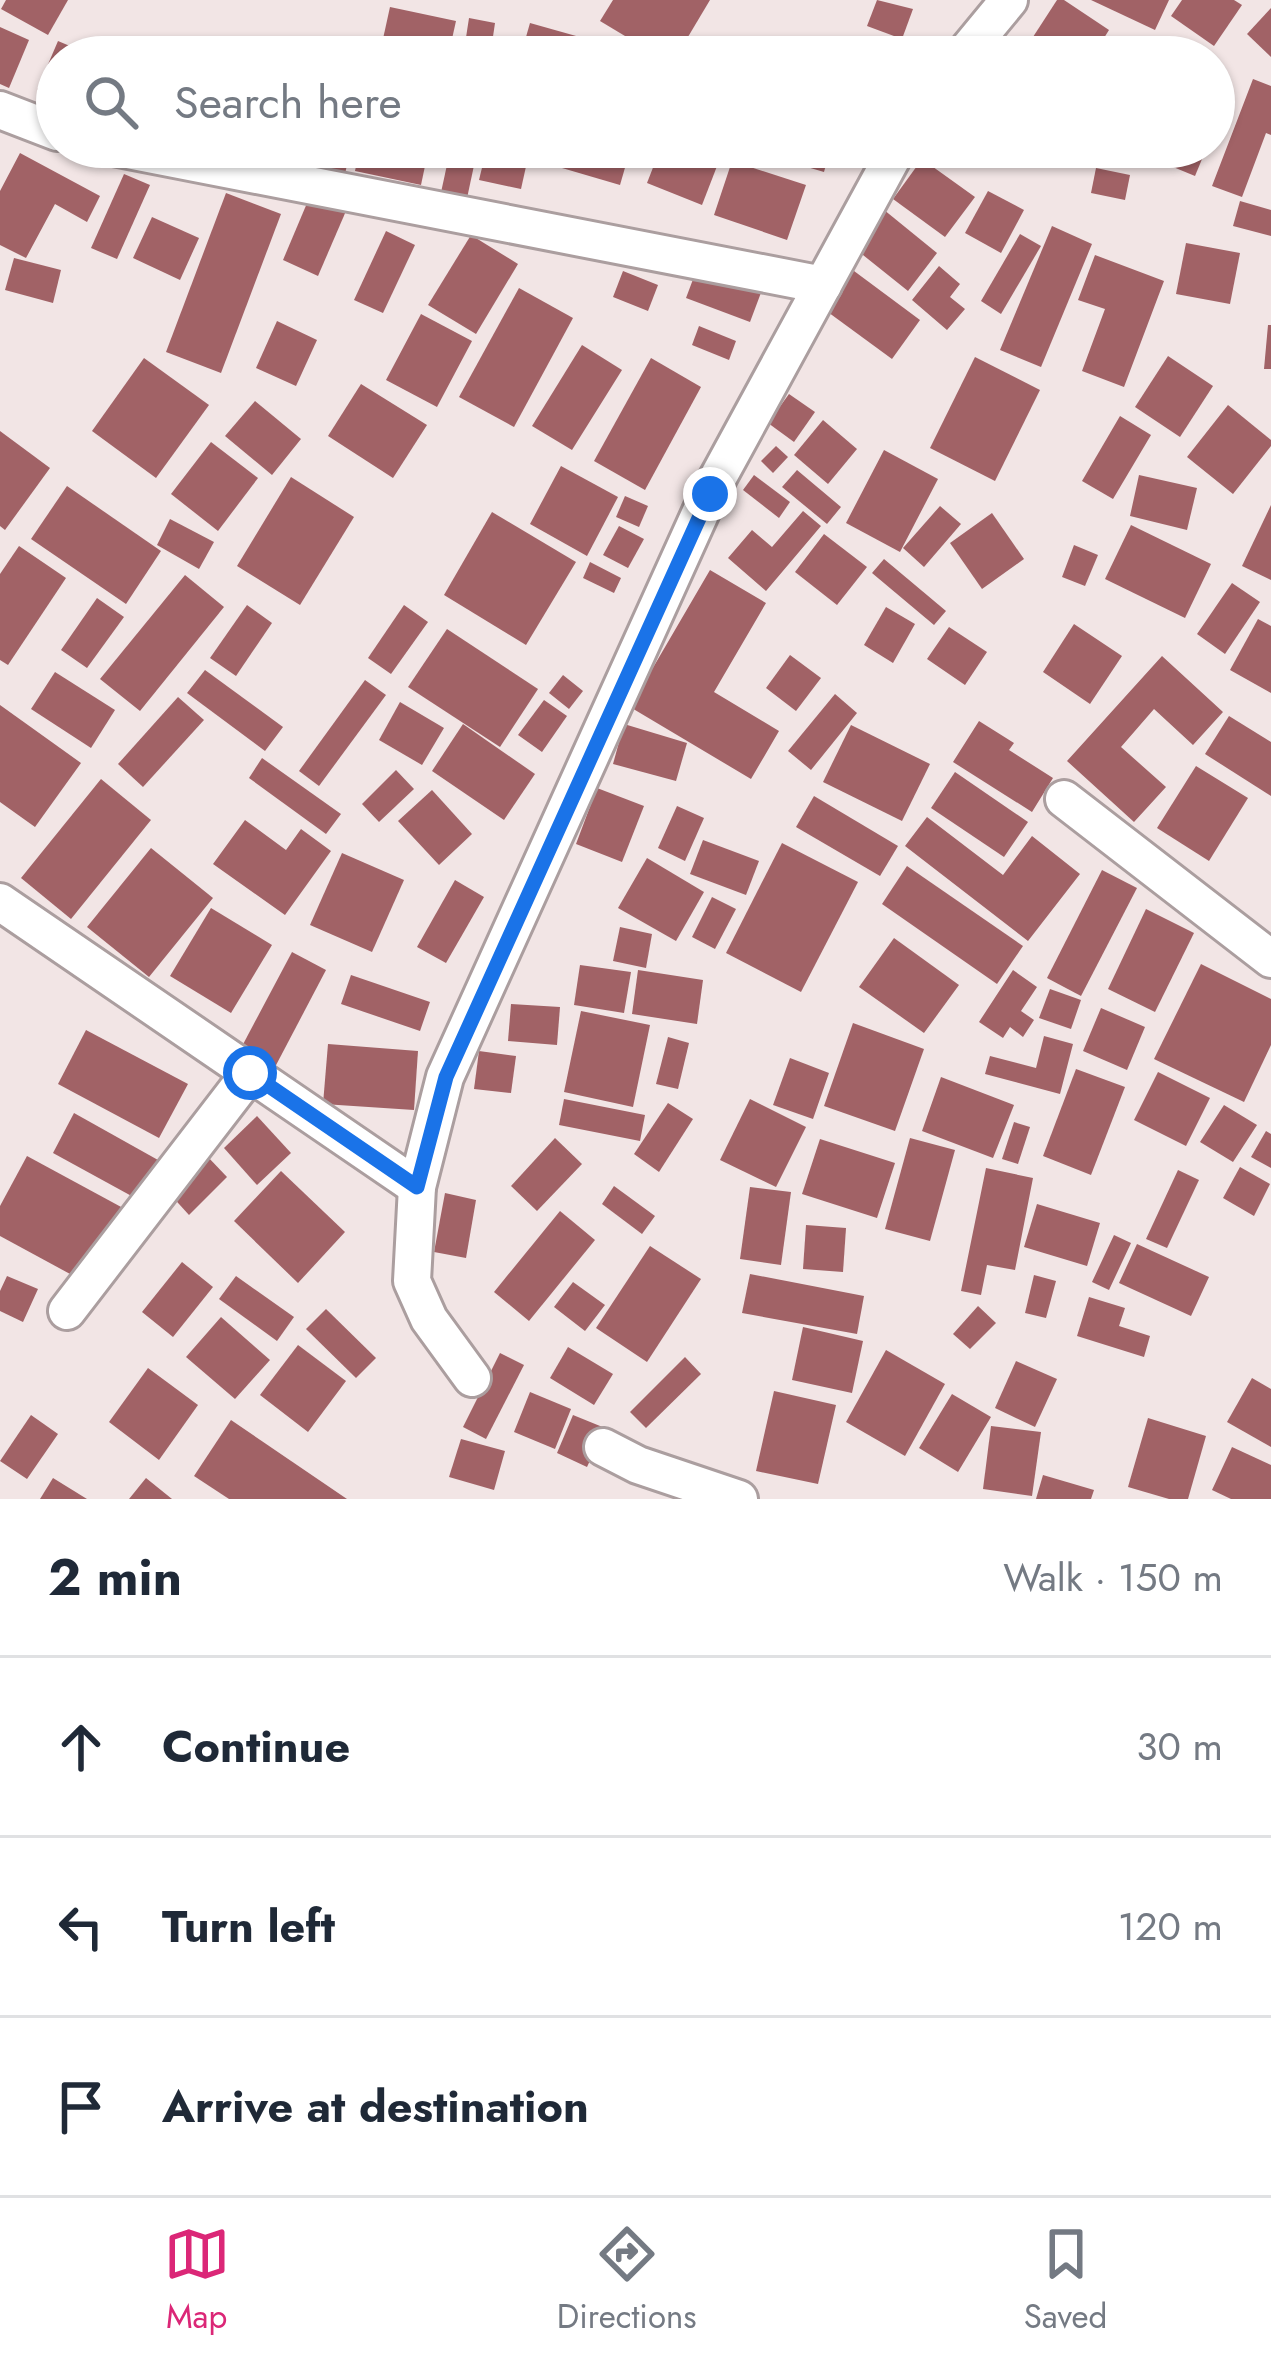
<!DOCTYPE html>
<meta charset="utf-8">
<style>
body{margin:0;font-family:Jost,sans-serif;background:#f2f2f3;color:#1f2937}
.stop{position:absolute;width:36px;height:36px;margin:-27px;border:9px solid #1a73e8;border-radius:50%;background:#fff}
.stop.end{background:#1a73e8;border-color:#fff;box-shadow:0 3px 12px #0008}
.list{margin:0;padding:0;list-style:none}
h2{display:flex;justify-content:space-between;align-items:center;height:156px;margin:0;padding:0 48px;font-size:51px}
h2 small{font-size:39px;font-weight:400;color:#747a83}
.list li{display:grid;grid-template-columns:78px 1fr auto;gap:36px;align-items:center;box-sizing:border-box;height:180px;padding:0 48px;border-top:3px solid #e0e1e3}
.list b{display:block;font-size:45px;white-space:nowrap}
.list em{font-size:39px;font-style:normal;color:#747a83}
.icon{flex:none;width:66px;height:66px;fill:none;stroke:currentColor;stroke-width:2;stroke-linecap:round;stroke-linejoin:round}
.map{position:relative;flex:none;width:1271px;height:1499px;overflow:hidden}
.search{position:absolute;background:#fff;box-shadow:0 3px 9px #0004;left:36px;right:36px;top:36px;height:132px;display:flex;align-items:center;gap:30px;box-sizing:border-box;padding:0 42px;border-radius:66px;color:#747a83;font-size:45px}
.sheet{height:696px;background:#fff}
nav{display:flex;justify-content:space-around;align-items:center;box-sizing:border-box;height:168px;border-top:3px solid #e0e1e3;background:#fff;font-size:33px;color:#747a83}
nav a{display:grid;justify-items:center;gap:6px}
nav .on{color:#db2777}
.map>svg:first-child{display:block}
</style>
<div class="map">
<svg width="1271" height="1499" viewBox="0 0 1271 1499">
<rect width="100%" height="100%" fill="#f2e5e5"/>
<g fill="#a16266">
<polygon points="6,0 68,0 48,35 1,9"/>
<polygon points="613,0 710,0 676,57 660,57 600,21"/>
<polygon points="877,0 913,9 902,39 867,26"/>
<polygon points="1057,0 1064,0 1109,30 1092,57 1020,57"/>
<polygon points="1091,0 1169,0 1155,30"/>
<polygon points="1182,0 1234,0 1242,5 1214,46 1171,16"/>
<polygon points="390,7 456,21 448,57 379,57"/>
<polygon points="1271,8 1271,57 1247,34"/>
<polygon points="469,18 495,23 490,57 463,57"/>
<polygon points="530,23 647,56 647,57 544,57 522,51"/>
<polygon points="0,27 29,40 9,88 0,84"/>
<polygon points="58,41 96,57 57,57 57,99 37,90"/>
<polygon points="1158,42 1196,57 1152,57"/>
<polygon points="886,45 916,51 914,57 884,57"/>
<polygon points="1253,79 1271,86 1271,135 1266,133 1242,197 1212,186"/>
<polygon points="299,147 351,147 345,174 295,164"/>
<polygon points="360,147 429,147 421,185 355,171"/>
<polygon points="487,147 529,153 521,189 479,180"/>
<polygon points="569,147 631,147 620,185 562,168"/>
<polygon points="661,147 684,147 719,161 702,205 647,183"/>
<polygon points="739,147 831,147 824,172"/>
<polygon points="1167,147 1207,147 1195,176 1161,162"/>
<polygon points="450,151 476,156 466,203 440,197"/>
<polygon points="20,153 100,196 87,222 55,204 26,258 0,245 0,191"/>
<polygon points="922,159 975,197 945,237 893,199"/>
<polygon points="732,161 806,185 787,240 714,215"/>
<polygon points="1096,168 1130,175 1125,200 1091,193"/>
<polygon points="124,174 150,185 117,259 91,248"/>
<polygon points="988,191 1024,210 1001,253 965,233"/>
<polygon points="226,193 281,214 221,373 166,352"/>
<polygon points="310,196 346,211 318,276 283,260"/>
<polygon points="1240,201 1271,210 1271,236 1233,226"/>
<polygon points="878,205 937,253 908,291 848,243"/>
<polygon points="152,217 199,238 180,280 133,258"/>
<polygon points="1052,226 1092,244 1041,367 1000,350"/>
<polygon points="386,231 415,245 383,313 354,300"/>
<polygon points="1020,234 1041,246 1001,314 981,301"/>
<polygon points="471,235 518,264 476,334 428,305"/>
<polygon points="1186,243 1240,253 1230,304 1176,294"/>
<polygon points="1095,255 1164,281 1124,387 1082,371 1105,309 1078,300"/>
<polygon points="14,258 61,270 53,303 5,290"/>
<polygon points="698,266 762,290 750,322 686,298"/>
<polygon points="939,266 960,284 950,297 965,309 947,330 912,300"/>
<polygon points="850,268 920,320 892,359 821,307"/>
<polygon points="623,271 658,285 648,311 613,297"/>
<polygon points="519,288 573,318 514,427 459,397"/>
<polygon points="421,314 472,341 437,407 386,380"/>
<polygon points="277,321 317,340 296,386 256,368"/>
<polygon points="1268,325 1271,325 1271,369 1264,369"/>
<polygon points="699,326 736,341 729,360 692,345"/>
<polygon points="582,345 622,370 572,450 532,426"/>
<polygon points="1168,356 1213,386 1180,437 1135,407"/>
<polygon points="975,357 1040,390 995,481 930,448"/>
<polygon points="144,358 209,405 156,478 92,431"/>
<polygon points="651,358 701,387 645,490 594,461"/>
<polygon points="361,384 427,425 393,478 328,436"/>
<polygon points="789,394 815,412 794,442 768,423"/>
<polygon points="255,401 301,439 272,475 225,436"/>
<polygon points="1228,405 1271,440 1271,446 1233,494 1187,457"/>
<polygon points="1120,416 1151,435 1113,499 1082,481"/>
<polygon points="823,420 857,449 828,484 794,455"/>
<polygon points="0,431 50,468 5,530 0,526"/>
<polygon points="211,442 258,478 218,531 171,494"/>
<polygon points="776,446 788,457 773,473 761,461"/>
<polygon points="884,450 938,479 900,552 846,523"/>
<polygon points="561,466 618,497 587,556 530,524"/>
<polygon points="797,470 841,507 827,524 782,487"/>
<polygon points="754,475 790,502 779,518 743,490"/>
<polygon points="1139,475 1197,488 1187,530 1130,516"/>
<polygon points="291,477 354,517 300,605 237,566"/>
<polygon points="67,486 161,551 126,604 31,539"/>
<polygon points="625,496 648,506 639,527 616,517"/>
<polygon points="1271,505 1271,580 1242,566"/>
<polygon points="940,506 961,524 924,567 903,548"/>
<polygon points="803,511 821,526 766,591 728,558 752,530 772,547"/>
<polygon points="492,512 576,562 526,645 444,595"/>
<polygon points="992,513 1024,559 982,589 950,543"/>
<polygon points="170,519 214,542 199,569 157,545"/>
<polygon points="1131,525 1211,564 1185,618 1105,579"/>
<polygon points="619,526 644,539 628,568 603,555"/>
<polygon points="824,534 867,567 837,605 795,572"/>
<polygon points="1074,545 1098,555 1085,586 1062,577"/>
<polygon points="19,546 66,578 8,665 0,660 0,574"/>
<polygon points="884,559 946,611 934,625 872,573"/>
<polygon points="590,562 621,578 614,593 583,578"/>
<polygon points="710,570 766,603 714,692 779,731 751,779 630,707"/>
<polygon points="185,575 224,607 140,711 100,679"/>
<polygon points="1232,583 1260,602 1225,654 1197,634"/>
<polygon points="97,598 124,617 87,668 61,650"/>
<polygon points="247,605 272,623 236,676 210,658"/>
<polygon points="404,605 428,622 391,674 368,658"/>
<polygon points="886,607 915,624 893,663 864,645"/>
<polygon points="1258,619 1271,626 1271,693 1230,670"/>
<polygon points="1074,624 1122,656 1090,704 1043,672"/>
<polygon points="949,627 987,652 965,685 927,659"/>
<polygon points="447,629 538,689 500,747 408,687"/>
<polygon points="790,655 821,678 796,711 766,688"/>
<polygon points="1162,656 1223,712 1193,745 1154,709 1121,747 1166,787 1134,822 1067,761"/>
<polygon points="205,670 283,727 265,751 187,693"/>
<polygon points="55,672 115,710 91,748 31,709"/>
<polygon points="563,675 583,691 569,709 549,693"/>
<polygon points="365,680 386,695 319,786 299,771"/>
<polygon points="835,694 857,713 811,770 788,751"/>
<polygon points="178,697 204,720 143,787 118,764"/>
<polygon points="544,700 567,716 542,752 518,735"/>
<polygon points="400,702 444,728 422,765 379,740"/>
<polygon points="0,705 81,763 35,827 0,802"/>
<polygon points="1229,716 1271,742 1271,796 1205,754"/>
<polygon points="979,721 1014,743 1009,750 1053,778 1032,812 953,762"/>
<polygon points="463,724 535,774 504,820 432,771"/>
<polygon points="624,724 687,743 676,781 613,764"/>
<polygon points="851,725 930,764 902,821 823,782"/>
<polygon points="262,758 341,814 326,834 249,778"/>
<polygon points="1196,766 1248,798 1209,861 1157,828"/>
<polygon points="396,770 414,789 379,822 362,804"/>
<polygon points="955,772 1028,822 1004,857 931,808"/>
<polygon points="101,779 151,820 71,919 21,878"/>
<polygon points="597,788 644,806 622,862 576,844"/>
<polygon points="432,790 472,834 439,865 398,821"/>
<polygon points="814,796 898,846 880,876 796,827"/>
<polygon points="677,806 704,818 685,861 658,848"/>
<polygon points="927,817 1003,875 1032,836 1080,874 1028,941 905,846"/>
<polygon points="245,820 286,850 301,829 331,851 285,915 213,864"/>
<polygon points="703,840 759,861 746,895 690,874"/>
<polygon points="782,843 858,882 801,992 726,953"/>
<polygon points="151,848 213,898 149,977 87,927"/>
<polygon points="342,853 404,880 372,952 310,925"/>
<polygon points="647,858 704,892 676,941 618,908"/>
<polygon points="907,866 1023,946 997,984 882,904"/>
<polygon points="1102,870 1137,888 1081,996 1047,978"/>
<polygon points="455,880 484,897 446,963 417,947"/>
<polygon points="712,897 736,909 715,949 692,937"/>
<polygon points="211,908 272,945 231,1013 170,976"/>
<polygon points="1146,909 1194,933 1155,1012 1108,989"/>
<polygon points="620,927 652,934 646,968 613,961"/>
<polygon points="894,938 959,985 924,1033 859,987"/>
<polygon points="292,952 326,970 274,1069 240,1050"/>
<polygon points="1201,964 1271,999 1271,1045 1244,1102 1154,1059"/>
<polygon points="580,965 631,972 624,1013 574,1005"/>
<polygon points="638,970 703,980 697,1024 632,1014"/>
<polygon points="1013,970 1037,987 1021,1011 1034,1020 1023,1037 1010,1027 1003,1038 979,1022"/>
<polygon points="351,975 430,1002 420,1031 341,1004"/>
<polygon points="1050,989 1081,1000 1071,1029 1039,1018"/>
<polygon points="511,1004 560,1007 557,1045 508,1041"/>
<polygon points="1101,1008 1145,1027 1127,1070 1083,1051"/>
<polygon points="581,1011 650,1025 633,1107 564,1092"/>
<polygon points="853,1023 924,1049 895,1131 824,1106"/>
<polygon points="86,1030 188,1084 159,1138 58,1084"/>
<polygon points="1044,1036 1073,1044 1060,1094 985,1074 990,1056 1036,1068"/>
<polygon points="668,1037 689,1043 678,1089 656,1084"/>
<polygon points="328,1044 418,1051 414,1110 323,1104"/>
<polygon points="479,1051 516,1056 511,1093 474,1089"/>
<polygon points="790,1058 829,1073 813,1119 773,1105"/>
<polygon points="1076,1069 1125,1087 1091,1175 1043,1156"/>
<polygon points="1158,1072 1210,1098 1186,1146 1134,1120"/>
<polygon points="941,1077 1014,1105 993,1158 922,1131"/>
<polygon points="564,1099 645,1115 640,1141 559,1125"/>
<polygon points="750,1099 806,1127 776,1187 720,1160"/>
<polygon points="668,1103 693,1119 659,1172 634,1154"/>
<polygon points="1224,1105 1257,1125 1233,1162 1200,1142"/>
<polygon points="74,1113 158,1160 137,1199 53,1153"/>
<polygon points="257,1116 291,1153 257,1185 224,1148"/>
<polygon points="1014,1122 1030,1127 1018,1164 1002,1159"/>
<polygon points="1266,1131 1271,1134 1271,1168 1251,1157"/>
<polygon points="555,1138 582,1164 537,1211 511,1186"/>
<polygon points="910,1138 955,1150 930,1241 885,1229"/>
<polygon points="820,1139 895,1163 877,1218 802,1194"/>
<polygon points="27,1156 123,1208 83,1281 0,1236 0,1206"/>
<polygon points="207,1156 227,1177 189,1215 169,1193"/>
<polygon points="1240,1167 1270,1184 1254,1216 1223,1198"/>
<polygon points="986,1168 1033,1178 1015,1270 987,1265 981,1295 961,1291"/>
<polygon points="1178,1170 1199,1180 1167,1248 1146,1239"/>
<polygon points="281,1171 345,1232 298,1283 234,1221"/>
<polygon points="614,1186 655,1216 642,1234 602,1204"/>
<polygon points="750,1187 791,1192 781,1265 740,1259"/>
<polygon points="445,1193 476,1200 466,1258 434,1252"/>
<polygon points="1037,1204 1100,1223 1087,1266 1024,1247"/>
<polygon points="560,1211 595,1240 529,1321 494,1292"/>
<polygon points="806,1225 846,1228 843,1272 803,1269"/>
<polygon points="1114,1235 1131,1243 1109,1290 1092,1282"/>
<polygon points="1137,1244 1209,1277 1191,1316 1119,1283"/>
<polygon points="650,1246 701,1279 647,1362 596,1328"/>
<polygon points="182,1262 213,1287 173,1337 142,1312"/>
<polygon points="750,1274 864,1296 857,1334 742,1313"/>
<polygon points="1034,1275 1056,1281 1046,1318 1025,1313"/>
<polygon points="7,1276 38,1289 23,1322 0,1311 0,1291"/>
<polygon points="236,1276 294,1317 277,1341 219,1299"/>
<polygon points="573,1282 605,1305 585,1331 554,1307"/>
<polygon points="1089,1297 1125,1308 1119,1326 1150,1336 1144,1357 1077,1336"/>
<polygon points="978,1306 996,1323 970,1349 953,1334"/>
<polygon points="326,1309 376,1358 356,1378 306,1329"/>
<polygon points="221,1317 270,1360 235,1399 186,1357"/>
<polygon points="803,1327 863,1341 852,1393 792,1380"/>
<polygon points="298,1345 346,1381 308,1432 260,1395"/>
<polygon points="568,1347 613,1374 594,1405 550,1378"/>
<polygon points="886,1350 945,1384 905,1456 846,1422"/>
<polygon points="500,1353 524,1365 486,1439 463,1427"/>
<polygon points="685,1357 701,1374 646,1428 630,1412"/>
<polygon points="1016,1361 1057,1379 1035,1427 995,1408"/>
<polygon points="148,1368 198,1405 159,1460 109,1422"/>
<polygon points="1252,1378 1271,1389 1271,1447 1227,1422"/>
<polygon points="774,1391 836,1405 818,1484 756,1471"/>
<polygon points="530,1392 571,1409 555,1449 514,1432"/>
<polygon points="952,1394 991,1417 958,1472 919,1448"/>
<polygon points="31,1415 58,1434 27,1479 0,1461"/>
<polygon points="573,1415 605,1428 587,1467 557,1453"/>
<polygon points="1148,1418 1206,1436 1188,1499 1169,1499 1128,1487"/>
<polygon points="231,1420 347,1499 229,1499 194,1476"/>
<polygon points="991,1426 1041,1432 1032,1496 983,1489"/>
<polygon points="461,1439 505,1451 494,1490 449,1477"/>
<polygon points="1232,1447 1271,1465 1271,1499 1231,1499 1212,1490"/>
<polygon points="1043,1475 1094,1490 1091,1499 1036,1499"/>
<polygon points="53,1478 87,1499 40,1499"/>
<polygon points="146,1478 172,1499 129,1499"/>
</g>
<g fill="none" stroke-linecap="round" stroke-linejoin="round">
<g stroke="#ab9e9f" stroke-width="42">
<g id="minor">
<polyline points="962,57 1009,0"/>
<polyline points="0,110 57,132"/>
<polyline points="113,147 823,285"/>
<polyline points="1064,799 1271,959"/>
<polyline points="0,902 417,1187"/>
<polyline points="67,1311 250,1073"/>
<polyline points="472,1378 429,1319 412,1281 417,1187 445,1077 709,494 898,147"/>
<polyline points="603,1447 638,1465 739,1499"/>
</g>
</g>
<use href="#minor" stroke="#fff" stroke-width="36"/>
</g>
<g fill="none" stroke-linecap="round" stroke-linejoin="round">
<polyline stroke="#1a73e8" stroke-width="15" points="250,1073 417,1187 446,1077 710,494"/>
</g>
</svg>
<div class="stop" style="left:250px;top:1073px"></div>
<div class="stop end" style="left:710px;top:494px"></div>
<div class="search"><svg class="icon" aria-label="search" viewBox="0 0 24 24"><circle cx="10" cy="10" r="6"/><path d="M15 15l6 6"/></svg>Search here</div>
</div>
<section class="sheet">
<h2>2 min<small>Walk · 150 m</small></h2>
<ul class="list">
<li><svg class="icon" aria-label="ahead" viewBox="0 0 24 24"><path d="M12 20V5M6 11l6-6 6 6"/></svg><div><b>Continue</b></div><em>30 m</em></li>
<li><svg class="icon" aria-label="left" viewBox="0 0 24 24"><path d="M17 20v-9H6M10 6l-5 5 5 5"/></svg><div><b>Turn left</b></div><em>120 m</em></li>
<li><svg class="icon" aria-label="arrive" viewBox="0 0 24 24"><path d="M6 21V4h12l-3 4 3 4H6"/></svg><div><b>Arrive at destination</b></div></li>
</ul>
</section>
<nav>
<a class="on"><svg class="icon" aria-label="map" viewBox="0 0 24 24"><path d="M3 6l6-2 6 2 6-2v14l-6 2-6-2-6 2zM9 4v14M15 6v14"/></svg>Map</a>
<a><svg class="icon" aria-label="directions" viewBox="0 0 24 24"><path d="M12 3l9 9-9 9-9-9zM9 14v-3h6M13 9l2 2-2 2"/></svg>Directions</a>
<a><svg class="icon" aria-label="saved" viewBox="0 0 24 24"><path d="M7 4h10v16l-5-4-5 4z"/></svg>Saved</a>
</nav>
